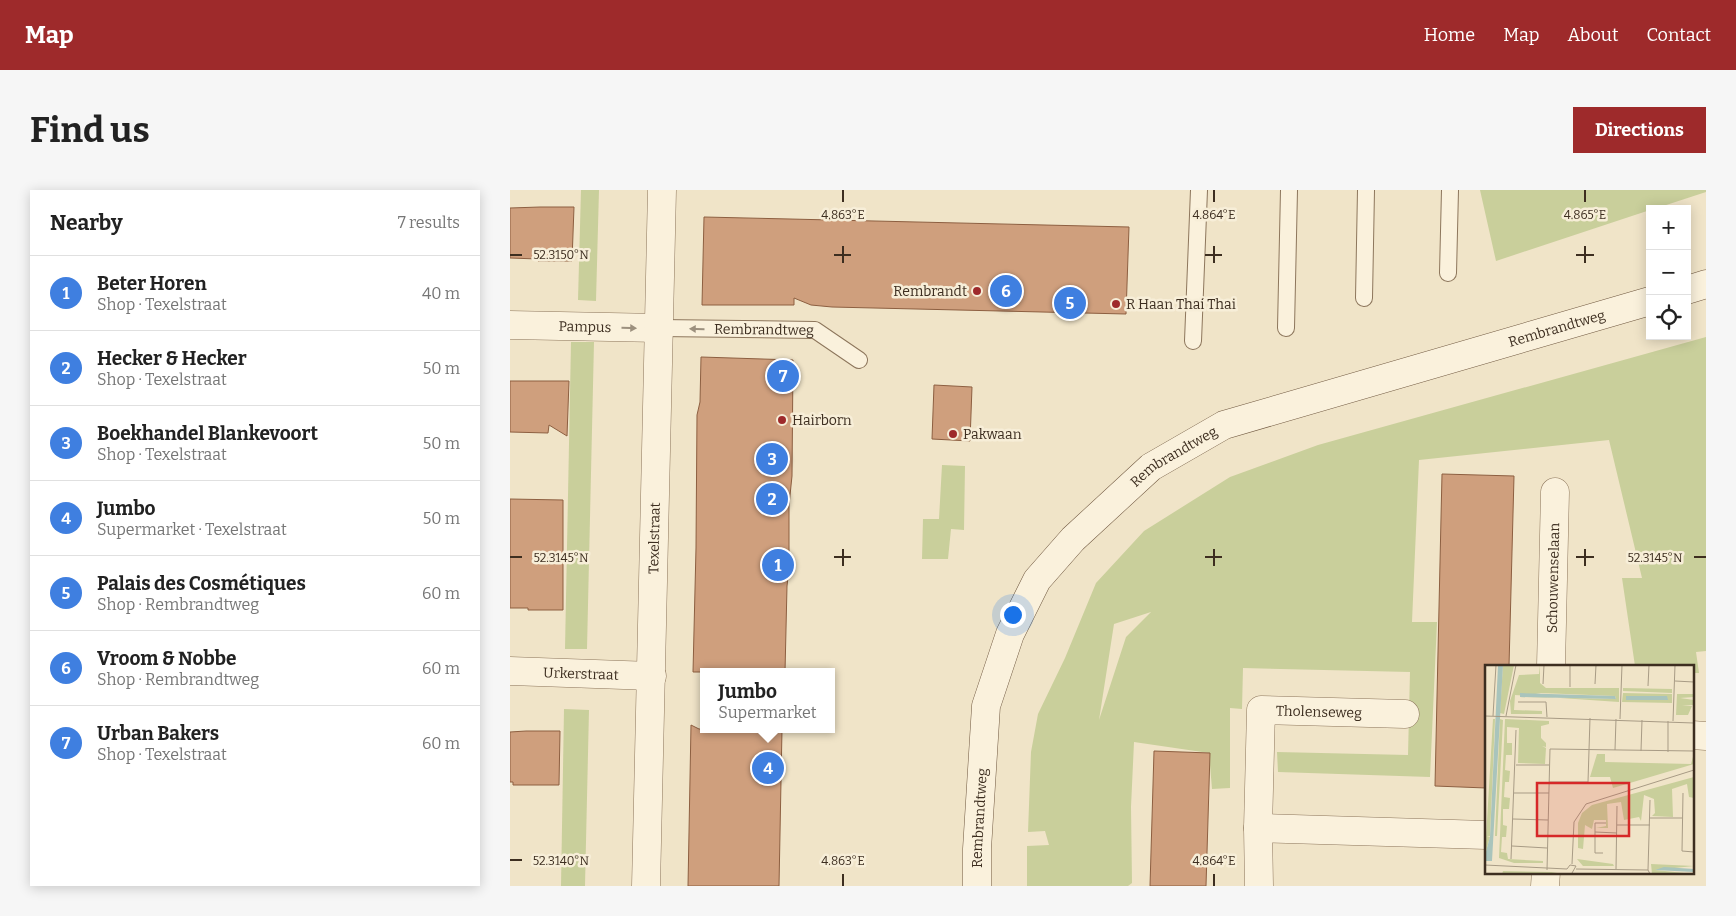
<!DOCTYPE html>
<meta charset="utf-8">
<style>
body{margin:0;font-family:Bitter,serif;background:#f6f6f6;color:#222}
.controls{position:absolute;right:15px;top:15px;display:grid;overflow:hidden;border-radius:0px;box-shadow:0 2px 12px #0003}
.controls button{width:45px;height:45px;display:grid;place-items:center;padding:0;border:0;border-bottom:1px solid #e0e0e0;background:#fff;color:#222;font:25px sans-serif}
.you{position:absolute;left:502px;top:424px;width:18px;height:18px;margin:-12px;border:4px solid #fff;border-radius:50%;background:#1a73e8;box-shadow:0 0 0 8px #1a73e833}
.badge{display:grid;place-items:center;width:32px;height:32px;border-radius:50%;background:#9e2a2b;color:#fff;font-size:16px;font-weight:700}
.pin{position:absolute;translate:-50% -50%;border:2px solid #fff;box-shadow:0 1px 5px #0006}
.popup{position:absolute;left:190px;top:478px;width:135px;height:65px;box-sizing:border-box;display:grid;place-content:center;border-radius:0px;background:#fff;filter:drop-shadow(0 1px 4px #0005);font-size:16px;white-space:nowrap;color:#767676}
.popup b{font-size:19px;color:#222}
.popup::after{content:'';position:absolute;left:50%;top:100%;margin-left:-10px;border:10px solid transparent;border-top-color:#fff}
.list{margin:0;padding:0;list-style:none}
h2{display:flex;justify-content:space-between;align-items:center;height:65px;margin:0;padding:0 20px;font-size:21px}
h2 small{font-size:16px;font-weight:400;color:#767676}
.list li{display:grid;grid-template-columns:32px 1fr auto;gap:15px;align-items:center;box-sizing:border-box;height:75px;padding:0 20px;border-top:1px solid #e0e0e0}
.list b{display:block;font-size:19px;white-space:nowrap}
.list p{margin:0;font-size:16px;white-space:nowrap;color:#767676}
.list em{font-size:16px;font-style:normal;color:#767676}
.icon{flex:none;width:28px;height:28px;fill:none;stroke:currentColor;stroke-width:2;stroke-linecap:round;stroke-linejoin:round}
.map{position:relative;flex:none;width:1196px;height:696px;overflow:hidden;border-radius:0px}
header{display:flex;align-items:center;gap:30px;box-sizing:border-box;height:70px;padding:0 25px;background:#9e2a2b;color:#fff}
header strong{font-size:24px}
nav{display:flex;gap:28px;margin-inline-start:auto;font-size:18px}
.intro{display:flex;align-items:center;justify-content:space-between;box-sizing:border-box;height:120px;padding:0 30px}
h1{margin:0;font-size:35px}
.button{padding:12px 22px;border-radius:0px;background:#9e2a2b;color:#fff;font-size:18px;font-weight:700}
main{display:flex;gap:30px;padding:0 30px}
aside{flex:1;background:#fff;border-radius:0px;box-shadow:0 2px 12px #0003}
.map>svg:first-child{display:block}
</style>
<header>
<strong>Map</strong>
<nav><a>Home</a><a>Map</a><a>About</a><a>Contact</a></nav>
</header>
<div class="intro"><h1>Find us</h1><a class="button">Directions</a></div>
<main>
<aside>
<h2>Nearby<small>7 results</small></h2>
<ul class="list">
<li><span class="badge" style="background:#3f7fe0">1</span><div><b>Beter Horen</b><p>Shop · Texelstraat</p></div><em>40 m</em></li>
<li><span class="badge" style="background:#3f7fe0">2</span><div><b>Hecker &amp; Hecker</b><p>Shop · Texelstraat</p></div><em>50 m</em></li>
<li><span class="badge" style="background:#3f7fe0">3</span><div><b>Boekhandel Blankevoort</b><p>Shop · Texelstraat</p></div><em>50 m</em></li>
<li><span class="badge" style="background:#3f7fe0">4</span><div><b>Jumbo</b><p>Supermarket · Texelstraat</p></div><em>50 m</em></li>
<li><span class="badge" style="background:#3f7fe0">5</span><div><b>Palais des Cosmétiques</b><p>Shop · Rembrandtweg</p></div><em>60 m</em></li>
<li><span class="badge" style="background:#3f7fe0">6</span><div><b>Vroom &amp; Nobbe</b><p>Shop · Rembrandtweg</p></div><em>60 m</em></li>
<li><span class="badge" style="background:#3f7fe0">7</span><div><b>Urban Bakers</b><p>Shop · Texelstraat</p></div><em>60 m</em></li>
</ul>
</aside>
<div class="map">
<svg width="1196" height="696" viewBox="0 0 1196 696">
<rect width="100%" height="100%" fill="#f0e4c8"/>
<g fill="#c9cf9b" fill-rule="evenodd">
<polygon points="71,0 89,0 86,111 68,110"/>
<polygon points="970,0 1196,0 1196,2 1144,19 1140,19 1140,20 986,71"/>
<path d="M1196 147V461L1186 462 1189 483H1182V476H1125L1112 388H1132L1099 250 909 270 902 432H927L920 587 768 582 767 562 898 565 900 482 733 478 732 519 720 518V598L702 599 699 563 624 552 621 617 622 693 618 696H517V656L539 655 535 641 518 642 521 562 528 524 555 468 586 393 634 341 720 287 808 255ZM641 422 616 447 589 530 604 434Z"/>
<polygon points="61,152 84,152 77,459 55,459"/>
<polygon points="432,275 455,276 454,340 441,339 438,369 412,369 413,329 429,329"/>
<polygon points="54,519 79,520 75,696 51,696"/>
</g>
<g fill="#cf9f7d" stroke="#8d5f41">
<polygon points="30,17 64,17 62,71 28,71 28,69 0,68 0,18"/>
<polygon points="194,27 619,37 616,124 322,117 301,115 284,108 284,115 192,115"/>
<polygon points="191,167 283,170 282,286 279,315 279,378 277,396 275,482 183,482 186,358 187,225 190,212"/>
<polygon points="0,191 59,191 57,246 39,235 38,243 0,242"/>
<polygon points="424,195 462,197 460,251 422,249"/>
<polygon points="932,284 1004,286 999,476 976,476 976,598 925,596"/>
<polygon points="0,309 53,310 53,420 18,420 18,418 0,418"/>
<polygon points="181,535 189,539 272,539 269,696 178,696"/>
<polygon points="16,541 50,541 49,595 3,595 3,592 0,592 0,542"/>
<polygon points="644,561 700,563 696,696 640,696"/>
</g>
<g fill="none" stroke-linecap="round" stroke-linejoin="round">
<g stroke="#8d765c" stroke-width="18">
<g id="lane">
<polyline points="938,83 940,0"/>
<polyline points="854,108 856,0"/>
<path id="s1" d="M149 138 305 140 349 170"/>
<polyline points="776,138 779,0"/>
<polyline points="683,151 689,0"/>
</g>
</g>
<g stroke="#8d765c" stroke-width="29">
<g id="street">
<path id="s2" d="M0 135 149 138"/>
<path id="s3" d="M1041 476 1045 302"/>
<path id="s4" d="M0 481 142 486"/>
<polyline points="1182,545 1196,546"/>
<polyline points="748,638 976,645"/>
<path id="s5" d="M136 696 152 0"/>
<path id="s6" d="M749 696 748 638 751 520 895 524"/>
<polyline points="1035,696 1036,682"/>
</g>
</g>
<g stroke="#6f573f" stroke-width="29">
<g id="secondary">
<polyline points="1177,100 1196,94"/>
<path id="s7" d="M467 696V659L476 516 500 444 527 390 563 349 641 277 714 235 1140 111"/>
</g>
</g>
<use href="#lane" stroke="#faf1dc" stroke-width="16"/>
<use href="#street" stroke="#faf1dc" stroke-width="28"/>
<use href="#secondary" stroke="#faf1dc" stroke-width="28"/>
</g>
<defs><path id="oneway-solid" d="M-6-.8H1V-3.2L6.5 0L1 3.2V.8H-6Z" transform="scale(1.25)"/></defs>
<g fill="#9c907e">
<use href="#oneway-solid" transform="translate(119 138) rotate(1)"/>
<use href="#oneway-solid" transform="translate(187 139) rotate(-179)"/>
</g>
<path fill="none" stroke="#3d2e20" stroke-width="2" d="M333 0V12M704 0V12M1075 0V12M333 56V73M704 56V73M1075 56V73M0 65H12M324 65H341M695 65H712M1066 65H1084M333 359V376M704 359V376M1075 359V376M0 367H12M324 367H341M695 367H712M1066 367H1084M1184 367H1196M0 670H12M333 684V696M704 684V696"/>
<g fill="#9e2a2b" stroke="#f7eed8" stroke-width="2">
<circle cx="467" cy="101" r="5"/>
<circle cx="606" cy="114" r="5"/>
<circle cx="272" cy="230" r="5"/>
<circle cx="443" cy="244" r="5"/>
</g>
<g text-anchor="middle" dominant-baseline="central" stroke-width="5" stroke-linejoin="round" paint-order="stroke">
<g font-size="14" fill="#3d2e20" stroke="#f7eed8" text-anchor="start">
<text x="457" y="101" text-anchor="end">Rembrandt</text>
<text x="616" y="114">R Haan Thai Thai</text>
<text x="282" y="230">Hairborn</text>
<text x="453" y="244">Pakwaan</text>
</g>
<g font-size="14" fill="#3d2e20" stroke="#f7eed8">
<text stroke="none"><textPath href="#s2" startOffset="75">Pampus</textPath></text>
<text stroke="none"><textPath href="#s7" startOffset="908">Rembrandtweg</textPath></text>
<text stroke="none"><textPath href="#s1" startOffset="105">Rembrandtweg</textPath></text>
<text stroke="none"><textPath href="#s7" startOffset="502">Rembrandtweg</textPath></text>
<text stroke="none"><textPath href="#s5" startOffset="348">Texelstraat</textPath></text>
<text stroke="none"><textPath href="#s3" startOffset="88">Schouwenselaan</textPath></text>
<text stroke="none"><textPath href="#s4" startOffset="71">Urkerstraat</textPath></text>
<text stroke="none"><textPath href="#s6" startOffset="234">Tholenseweg</textPath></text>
<text stroke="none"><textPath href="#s7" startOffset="68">Rembrandtweg</textPath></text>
</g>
</g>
<g transform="translate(975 475)">
<rect width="209" height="209" fill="#f0e4c8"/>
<path d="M18 0H29L19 49 15 48ZM55 0V18L61 23H134V37L30 30 29 45 57 46V49H26L25 36 34 10 54 9ZM56 28 130 31 131 34 35 32ZM138 23 187 24V28L138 26ZM138 28 187 29V38L137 37ZM142 31H182V35H141ZM192 29H209V32L195 33 209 35V40H197L207 41 203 50H191ZM8 54H10L5 171H2L5 172 0 190ZM15 54 18 55 12 171H10ZM20 54 64 56V59L56 61V73L61 78V82L57 81 61 83 60 99 33 98 34 63 22 62V78H27V90H21L20 105 25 106 24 117H20L19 132 25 133 24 144H18V160L22 161 21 172H17L16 187 22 188 23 194 58 196V198H29L14 193ZM209 88V99L128 123 125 112H105L112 89H120V97L206 99ZM209 112V133L204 132 202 119 187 124 188 152 167 151 170 148 169 134 159 130 156 156 154 152 139 155 136 137 122 139 123 163H111L121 161V155H109L107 164 100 160 98 184 93 183V158L97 148 107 140ZM92 194 128 199 129 201H98ZM166 199 209 201 170 205 209 209H167ZM18 206 66 207 79 209H17Z" fill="#c9cf9b" fill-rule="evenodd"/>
<path d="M13 0H18L7 196H0V190L5 172ZM35 28 130 31 131 34 35 32ZM141 31H182L183 35H141ZM179 202 209 204V207L170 205Z" fill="#a9c4bc"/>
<path fill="none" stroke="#a89b85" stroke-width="1" d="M190 16 209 17M58 19 59 0M110 19 111 0M163 21 164 0M85 22V0M33 37H61L62 52M0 51 209 58M8 51 11 0M21 51 31 0M135 54 137 0M188 56 190 0M130 85 131 54M156 86 157 55M183 87V56M31 100H64M64 117H103L105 53M29 128H64M198 128 197 186 209 187M165 153H197M28 154 63 155M132 160H165M110 167 132 168M27 181 62 183M118 188H110V158H121M26 194 31 65M87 199 89 157 101 139 209 105M0 200 82 204M82 204 85 200 91 201 87 208M91 204 163 205 165 209M131 204 132 141M62 205 65 84 209 86M163 205 165 135"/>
<path fill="#d62828" fill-opacity="0.15" stroke="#d62828" stroke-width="2.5" d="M52 118H144V171H52Z"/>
<rect width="209" height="209" fill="none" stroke="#3d2e20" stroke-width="2.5"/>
</g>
<g font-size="12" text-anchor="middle" fill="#3d2e20" stroke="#f7eed8" stroke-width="5" stroke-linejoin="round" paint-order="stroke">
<text x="333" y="29">4.863°E</text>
<text x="704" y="29">4.864°E</text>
<text x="1075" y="29">4.865°E</text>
<text x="51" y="69">52.3150°N</text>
<text x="51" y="372">52.3145°N</text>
<text x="1145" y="372">52.3145°N</text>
<text x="51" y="675">52.3140°N</text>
<text x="333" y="675">4.863°E</text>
<text x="704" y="675">4.864°E</text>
</g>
</svg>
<div class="controls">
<button>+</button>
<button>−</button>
<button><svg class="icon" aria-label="locate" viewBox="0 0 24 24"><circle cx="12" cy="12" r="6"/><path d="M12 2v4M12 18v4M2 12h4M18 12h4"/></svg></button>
</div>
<div class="you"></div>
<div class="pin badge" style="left:268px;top:375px;background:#3f7fe0">1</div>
<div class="pin badge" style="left:262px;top:309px;background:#3f7fe0">2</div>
<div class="pin badge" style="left:262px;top:269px;background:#3f7fe0">3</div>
<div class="pin badge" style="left:258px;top:578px;background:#3f7fe0">4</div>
<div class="popup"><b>Jumbo</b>Supermarket</div>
<div class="pin badge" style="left:560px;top:113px;background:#3f7fe0">5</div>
<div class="pin badge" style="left:496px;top:101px;background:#3f7fe0">6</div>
<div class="pin badge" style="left:273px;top:186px;background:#3f7fe0">7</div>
</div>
</main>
